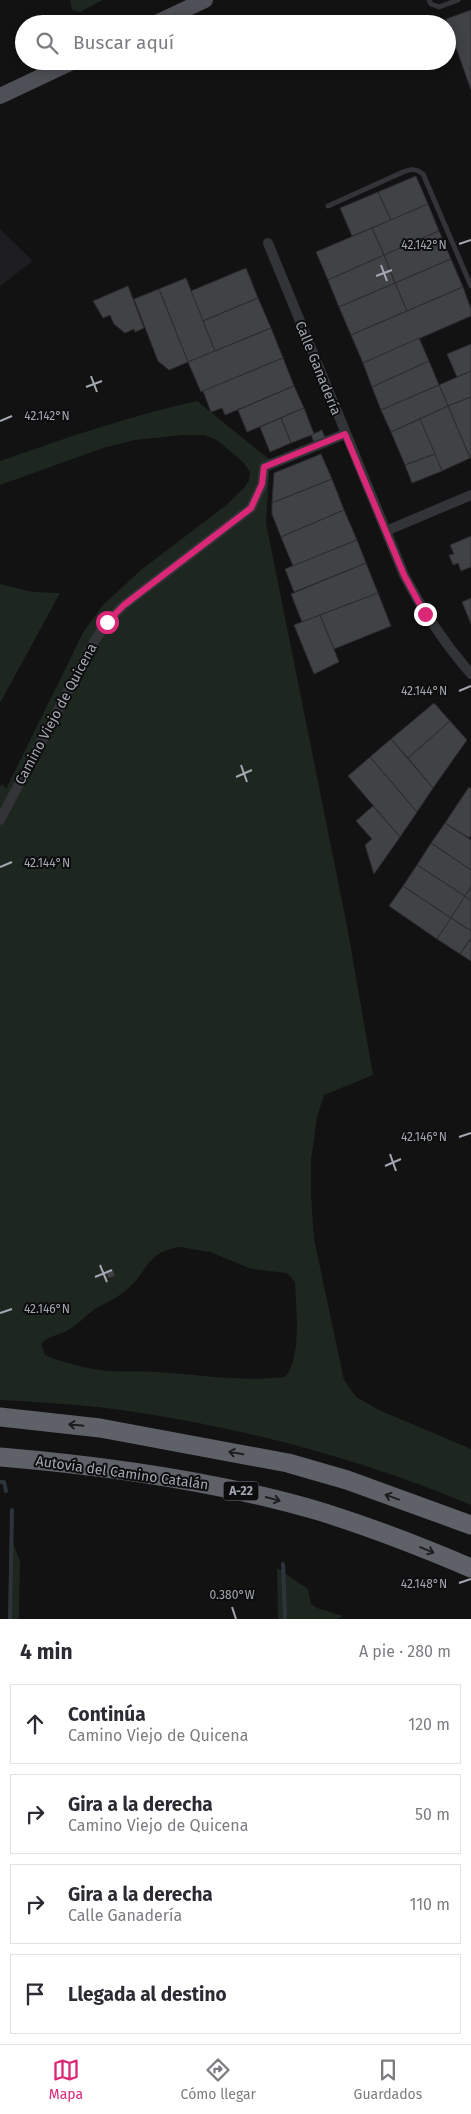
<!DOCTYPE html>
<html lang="es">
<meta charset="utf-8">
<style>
body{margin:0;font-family:"Fira Sans",sans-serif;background:#f2f2f3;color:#2b2b33}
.stop{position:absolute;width:15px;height:15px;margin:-11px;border:4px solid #db2777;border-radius:50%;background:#fff}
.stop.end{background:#db2777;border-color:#fff;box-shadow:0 1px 5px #0008}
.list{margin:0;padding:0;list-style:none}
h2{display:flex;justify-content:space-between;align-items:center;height:65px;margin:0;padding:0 20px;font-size:21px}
h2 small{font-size:16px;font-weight:400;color:#7c7c81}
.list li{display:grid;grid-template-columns:32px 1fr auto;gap:15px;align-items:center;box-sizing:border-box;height:80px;margin:0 10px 10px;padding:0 10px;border:1px solid #e1e1e2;border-radius:0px}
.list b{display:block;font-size:19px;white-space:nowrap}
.list p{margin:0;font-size:16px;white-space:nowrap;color:#7c7c81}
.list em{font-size:16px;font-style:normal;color:#7c7c81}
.icon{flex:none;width:28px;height:28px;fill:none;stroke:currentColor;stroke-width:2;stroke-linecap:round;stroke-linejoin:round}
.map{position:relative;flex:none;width:471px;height:1619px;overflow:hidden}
.search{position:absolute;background:#fff;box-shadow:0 2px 12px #0003;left:15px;right:15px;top:15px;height:55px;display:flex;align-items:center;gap:12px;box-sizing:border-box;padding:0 18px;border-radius:28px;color:#7c7c81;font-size:19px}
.sheet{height:425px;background:#fff}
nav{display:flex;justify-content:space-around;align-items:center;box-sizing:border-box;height:70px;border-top:1px solid #e1e1e2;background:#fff;font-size:14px;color:#7c7c81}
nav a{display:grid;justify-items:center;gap:2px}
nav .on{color:#db2777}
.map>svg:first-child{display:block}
</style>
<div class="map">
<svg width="471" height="1619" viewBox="0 0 471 1619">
<rect width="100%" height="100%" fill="#121213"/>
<polygon fill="#1e1e20" points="0,229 33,261 0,286"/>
<g fill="#1e2620" fill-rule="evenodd">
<polygon points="70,0 103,0 80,12 72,10"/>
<path d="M197 401 270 460 266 523 347 926 373 1075 324 1095 317 1117 311 1160V1195L314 1239 344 1380 356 1397 379 1410 471 1449V1505C357 1457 229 1424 106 1408 71 1404 35 1402 0 1400V787L2 784 6 789 84 631 103 605 141 570 225 506 242 490 249 481 250 472 243 462 217 440 204 435H183L135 440 103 448 0 485V461C66 438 129 416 197 401ZM180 1247 210 1252 252 1269 286 1273 291 1277 295 1283C296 1307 302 1359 285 1377 242 1382 201 1375 158 1372 142 1371 125 1372 108 1371 88 1369 64 1363 45 1355L41 1344C49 1335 58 1336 68 1330 78 1325 86 1315 95 1309 105 1303 116 1299 125 1291 149 1273 143 1253 180 1247Z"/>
<polygon points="0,584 33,592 60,593 0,703"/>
<polygon points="10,1535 20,1561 19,1619 8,1619"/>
<polygon points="277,1568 308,1589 311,1604 317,1608 343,1616 337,1619 278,1619"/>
</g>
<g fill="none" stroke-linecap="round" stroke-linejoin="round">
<g stroke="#2c333b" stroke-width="4">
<polyline points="0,1482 4,1482 6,1491"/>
<polyline points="283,1564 285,1619"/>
<polyline points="10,1619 12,1510"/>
</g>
</g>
<g fill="#414246" stroke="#2c2c2f">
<polygon points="471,10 471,90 446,19"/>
<polygon points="416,176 428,204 391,220 378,192"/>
<polygon points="378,192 391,220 352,236 340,208"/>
<polygon points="428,204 439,231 384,255 372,228"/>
<polygon points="372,228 384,255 328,280 316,252"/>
<polygon points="439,231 451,259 395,283 384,255"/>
<polygon points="384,255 395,283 339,307 328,280"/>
<polygon points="451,259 463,287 407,311 395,283"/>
<polygon points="246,268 258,298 203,321 191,291"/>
<polygon points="186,278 215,351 188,362 159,289"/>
<polygon points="395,283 407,311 351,335 339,307"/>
<polygon points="128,286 144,328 135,332 134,329 125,333 114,324 110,315 103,318 93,301"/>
<polygon points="463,287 471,309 471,316 363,363 351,335"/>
<polygon points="159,289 188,362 169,370 158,361 134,299"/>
<polygon points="258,298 271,328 215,351 203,321"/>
<polygon points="271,328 283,358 201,392 188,362"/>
<polygon points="419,338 429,361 372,387 363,363"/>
<polygon points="471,344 471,371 457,377 447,354"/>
<polygon points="283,358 294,386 225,415 222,408 211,412 203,391"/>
<polygon points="429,361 439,385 381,410 372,387"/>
<polygon points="471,371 471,397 448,406 439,385"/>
<polygon points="439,385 448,406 391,432 381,410"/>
<polygon points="294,386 304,408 247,432 238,410"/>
<polygon points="471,397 471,458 470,458 448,406"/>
<polygon points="448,406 470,458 442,471 420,419"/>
<polygon points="304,408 314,434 291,443 281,418"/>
<polygon points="281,418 291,443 270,452 260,427"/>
<polygon points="420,419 435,454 405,465 391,432"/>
<polygon points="322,430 325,438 314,442 311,435"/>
<polygon points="321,454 332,479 272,503 274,473"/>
<polygon points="435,454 442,471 412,483 405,465"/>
<polygon points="332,479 344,510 281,537 272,514 272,503"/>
<polygon points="344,510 357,540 293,566 281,537"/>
<polygon points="471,536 471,567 461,571 458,563 453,565 449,555 454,554 450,545"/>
<polygon points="357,540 366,563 294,592 285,569"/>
<polygon points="366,563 378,593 302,622 291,594"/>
<polygon points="378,593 391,626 334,649 320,615"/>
<polygon points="471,598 471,624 462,602"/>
<polygon points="320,615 339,662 314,674 294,625"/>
<polygon points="434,703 450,721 408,758 391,739"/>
<polygon points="450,721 467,740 433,788 408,758"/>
<polygon points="391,739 433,788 417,812 370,757"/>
<polygon points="370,757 417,812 400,837 348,776"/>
<polygon points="469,787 471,789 471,835 469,838 445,823"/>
<polygon points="373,806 400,837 374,874 365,845 372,839 356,821"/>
<polygon points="445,823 471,840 471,870 431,843"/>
<polygon points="431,843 471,870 471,887 465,896 417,865"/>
<polygon points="417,865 465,896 451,918 403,886"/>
<polygon points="403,886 451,918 437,939 389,906"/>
<polygon points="471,887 471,901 465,896"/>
<polygon points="465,896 471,901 471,931 451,918"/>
<polygon points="451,918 471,931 471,938 460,954 437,939"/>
<polygon points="471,938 471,961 460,954"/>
<polygon points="113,1270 115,1276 108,1278 106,1271"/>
</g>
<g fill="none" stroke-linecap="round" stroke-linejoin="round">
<g stroke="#333438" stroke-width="5">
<polyline points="429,0 431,4 439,7 458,0"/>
<path d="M328 206 403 172C412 169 415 168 423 174L471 286"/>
</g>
<g stroke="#333438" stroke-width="10">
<path d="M268 243 404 575C423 611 444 643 471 674"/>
<polyline points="386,531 471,495"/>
<polyline points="0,820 95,640 107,622 124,605 251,508 262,485 264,467 345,434"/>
</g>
<g stroke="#4f5057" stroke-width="16">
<polyline points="154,24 205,0"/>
<polyline points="0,96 74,61"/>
</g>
<g stroke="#5f6169" stroke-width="19">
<polyline points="0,1417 100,1428 288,1463 347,1480 471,1525"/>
<path d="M0 1457C108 1466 217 1481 322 1512 373 1528 422 1547 471 1568"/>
</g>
</g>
<defs><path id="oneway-shaft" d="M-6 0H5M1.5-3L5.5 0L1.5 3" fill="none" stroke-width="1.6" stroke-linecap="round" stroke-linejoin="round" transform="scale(1.25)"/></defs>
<g stroke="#1d1e20">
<use href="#oneway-shaft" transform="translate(76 1425) rotate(-174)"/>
<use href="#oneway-shaft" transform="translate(236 1453) rotate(-170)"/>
<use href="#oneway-shaft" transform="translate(392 1497) rotate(-160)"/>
<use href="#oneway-shaft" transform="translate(273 1499) rotate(15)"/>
<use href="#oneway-shaft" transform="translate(427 1550) rotate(23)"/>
</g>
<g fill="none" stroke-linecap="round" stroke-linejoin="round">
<polyline stroke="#db2777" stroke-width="6" points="107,622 124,605 251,508 262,484 264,467 345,434 404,575 425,614"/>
</g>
<path fill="none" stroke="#a4a8b3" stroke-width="2" d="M459 244 471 240M381 265 387 281M376 276 392 270M91 376 97 392M86 387 102 381M0 421 12 416M459 691 471 686M241 765 247 782M236 777 252 770M0 867 12 862M459 1137 471 1133M390 1154 396 1171M385 1166 401 1159M100 1265 107 1282M95 1277 112 1270M0 1313 12 1309M459 1583 471 1579M232 1607 236 1619"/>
<g text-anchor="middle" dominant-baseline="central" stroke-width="4" stroke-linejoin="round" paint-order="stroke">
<rect fill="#0d0d0e" stroke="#777a82" stroke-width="1" x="223.5" y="1481.5" width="35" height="19" rx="4"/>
<g font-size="12" font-weight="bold" fill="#a4a8b3">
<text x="241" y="1491">A-22</text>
</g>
<g font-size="14" fill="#a4a8b3" stroke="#0d0d0e">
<text transform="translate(318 368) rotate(68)">Calle Ganadería</text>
<text transform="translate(56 714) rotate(-62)">Camino Viejo de Quicena</text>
<text transform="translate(122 1473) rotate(8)">Autovía del Camino Catalán</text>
</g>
</g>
<g font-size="12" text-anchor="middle" fill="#a4a8b3" stroke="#0d0d0e" stroke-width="4" stroke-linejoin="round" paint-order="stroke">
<text x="424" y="249">42.142°N</text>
<text x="47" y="420">42.142°N</text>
<text x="424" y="695">42.144°N</text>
<text x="47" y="867">42.144°N</text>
<text x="424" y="1141">42.146°N</text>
<text x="47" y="1313">42.146°N</text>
<text x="424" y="1588">42.148°N</text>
<text x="232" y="1599">0.380°W</text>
</g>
</svg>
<div class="stop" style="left:107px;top:622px"></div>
<div class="stop end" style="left:425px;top:614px"></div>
<div class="search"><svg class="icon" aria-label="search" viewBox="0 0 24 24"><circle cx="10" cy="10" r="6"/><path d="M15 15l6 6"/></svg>Buscar aquí</div>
</div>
<section class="sheet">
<h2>4 min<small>A pie · 280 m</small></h2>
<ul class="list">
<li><svg class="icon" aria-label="ahead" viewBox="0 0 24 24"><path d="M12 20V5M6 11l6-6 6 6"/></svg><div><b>Continúa</b><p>Camino Viejo de Quicena</p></div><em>120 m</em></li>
<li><svg class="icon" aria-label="right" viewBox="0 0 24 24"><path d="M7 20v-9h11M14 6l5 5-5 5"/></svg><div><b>Gira a la derecha</b><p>Camino Viejo de Quicena</p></div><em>50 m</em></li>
<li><svg class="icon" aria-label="right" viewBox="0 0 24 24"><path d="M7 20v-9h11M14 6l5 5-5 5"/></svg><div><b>Gira a la derecha</b><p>Calle Ganadería</p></div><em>110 m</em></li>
<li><svg class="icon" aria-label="arrive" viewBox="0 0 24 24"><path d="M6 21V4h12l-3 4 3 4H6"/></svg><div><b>Llegada al destino</b></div></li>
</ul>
</section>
<nav>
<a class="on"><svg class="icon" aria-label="map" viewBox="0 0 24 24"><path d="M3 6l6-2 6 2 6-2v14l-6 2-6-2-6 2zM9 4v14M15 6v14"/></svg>Mapa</a>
<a><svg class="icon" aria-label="directions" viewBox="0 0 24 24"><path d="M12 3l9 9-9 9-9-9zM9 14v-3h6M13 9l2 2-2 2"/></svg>Cómo llegar</a>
<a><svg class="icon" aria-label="saved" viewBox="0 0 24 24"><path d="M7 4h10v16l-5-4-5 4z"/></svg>Guardados</a>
</nav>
